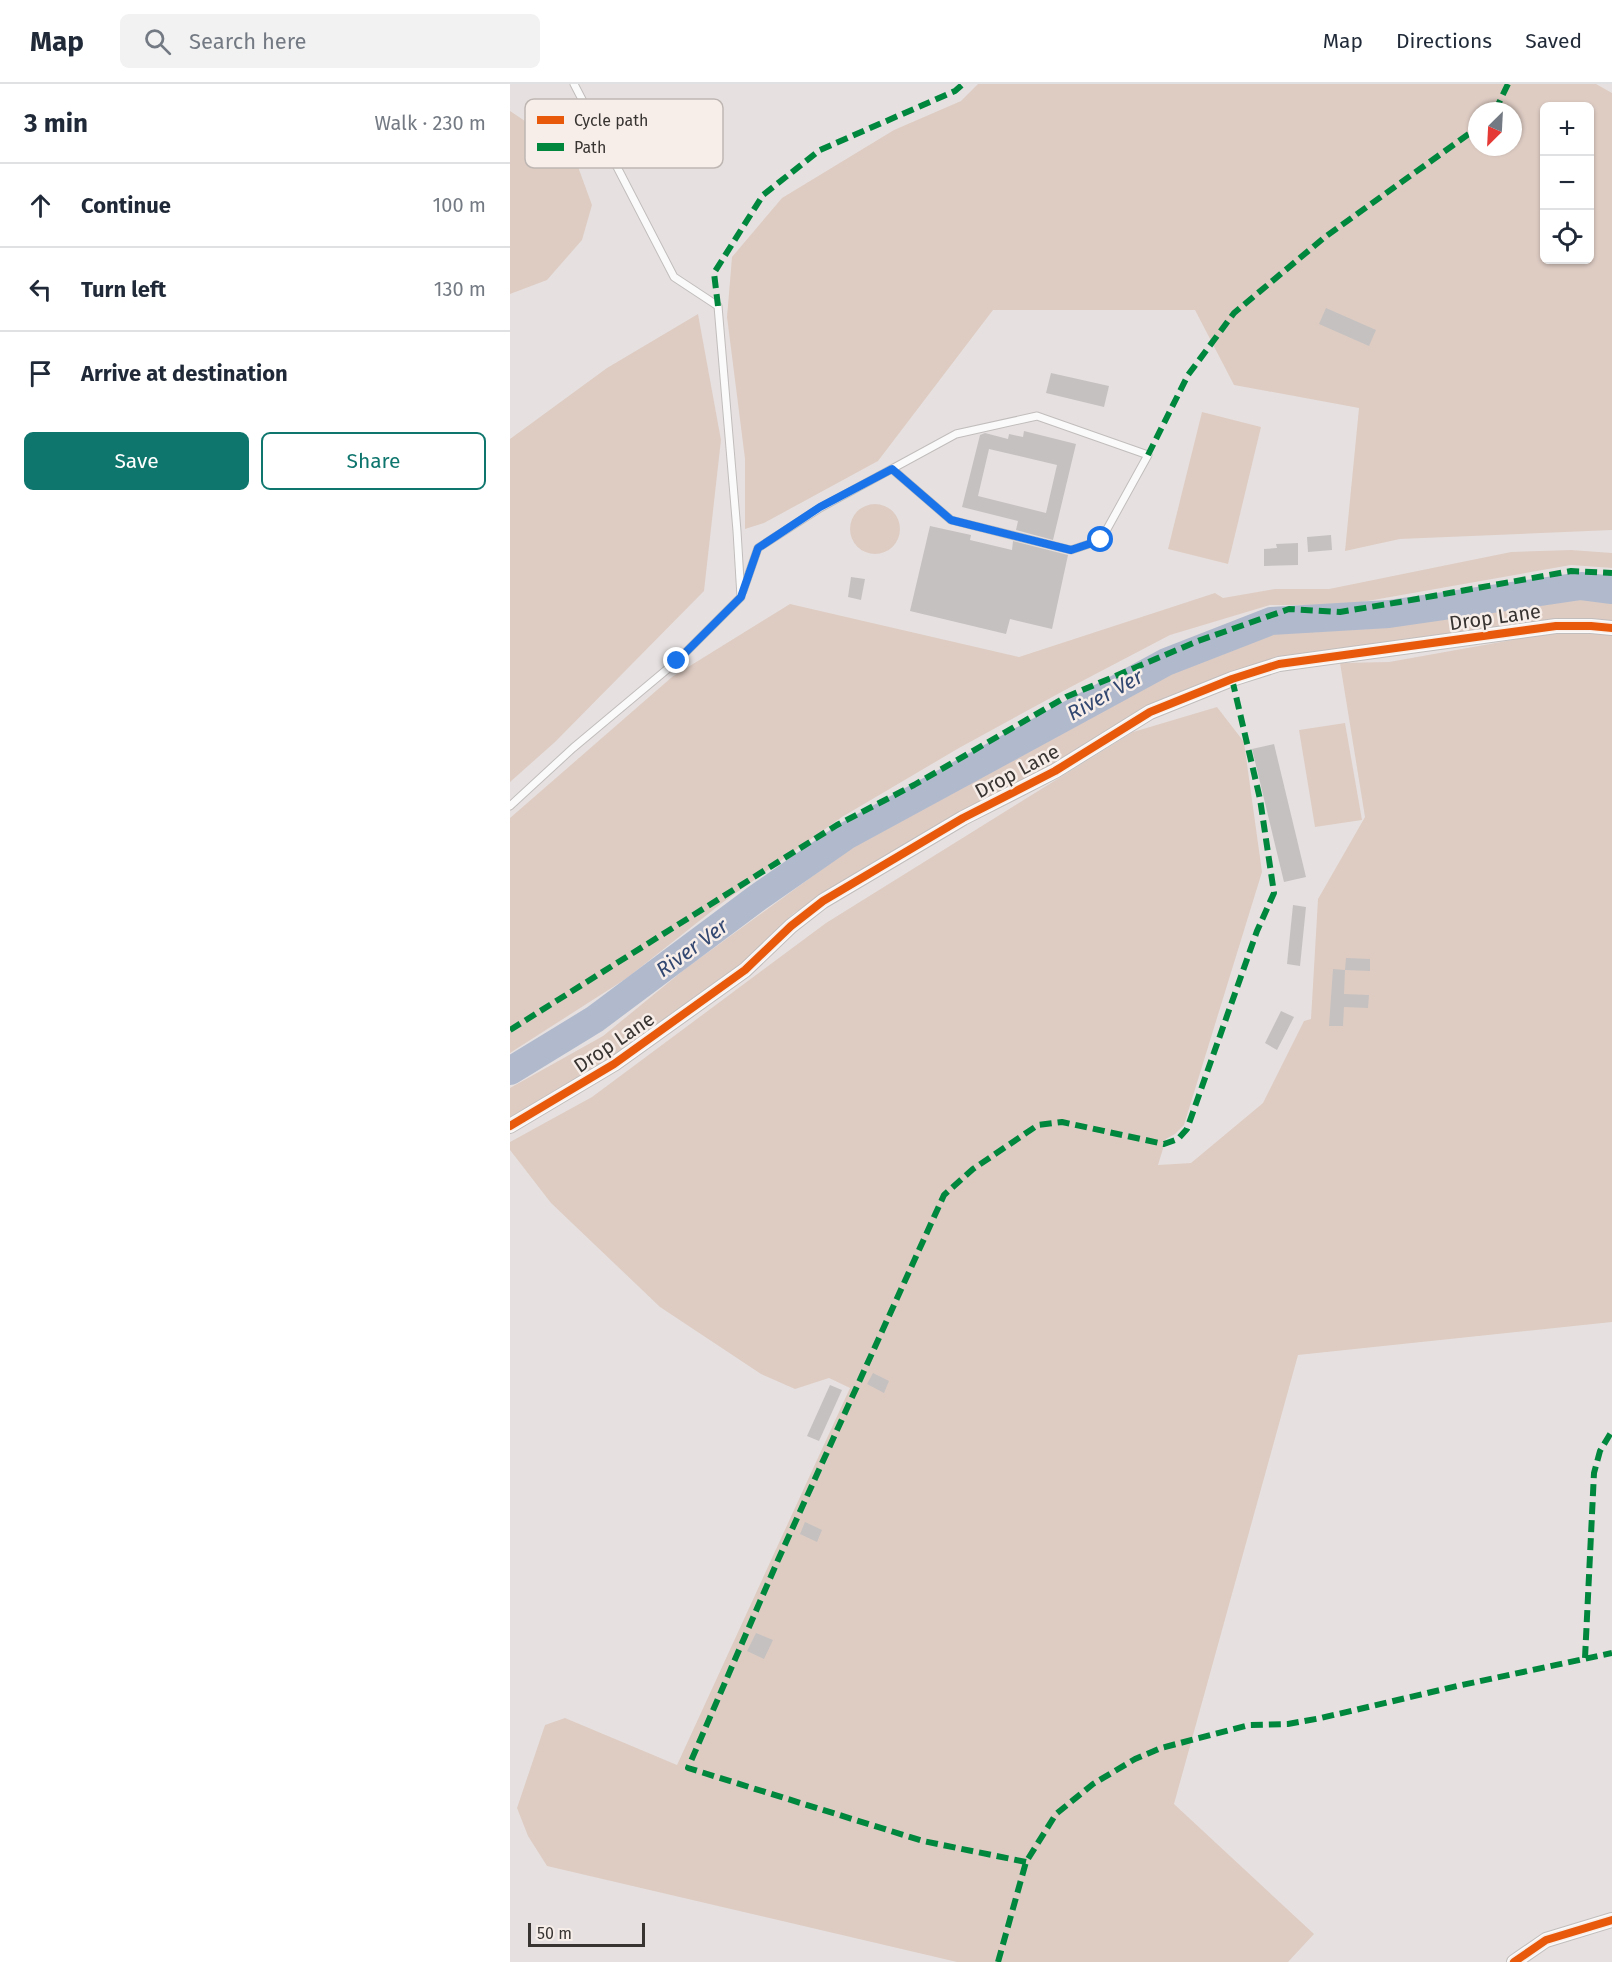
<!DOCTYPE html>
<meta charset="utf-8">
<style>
body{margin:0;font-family:"Fira Sans",sans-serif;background:#f2f2f3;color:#1f2937}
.controls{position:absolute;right:18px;top:18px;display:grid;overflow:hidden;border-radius:9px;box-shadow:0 2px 4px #0004}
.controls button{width:54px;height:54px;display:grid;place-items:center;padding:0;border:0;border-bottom:2px solid #e0e1e3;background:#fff;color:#1f2937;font:30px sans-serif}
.compass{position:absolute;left:958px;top:18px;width:54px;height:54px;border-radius:50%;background:#fff;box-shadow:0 2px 4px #0004;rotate:204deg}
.scale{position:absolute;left:18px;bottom:15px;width:117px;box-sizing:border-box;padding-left:6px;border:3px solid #383432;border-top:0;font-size:16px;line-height:21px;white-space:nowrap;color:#383432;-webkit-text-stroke:4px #f7eee9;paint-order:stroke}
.stop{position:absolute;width:18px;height:18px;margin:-14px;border:4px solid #1a73e8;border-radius:50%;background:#fff}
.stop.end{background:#1a73e8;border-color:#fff;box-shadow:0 2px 6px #0008}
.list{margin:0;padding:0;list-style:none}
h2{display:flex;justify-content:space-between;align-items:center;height:78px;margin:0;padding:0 24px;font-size:26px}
h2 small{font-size:20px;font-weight:400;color:#747a83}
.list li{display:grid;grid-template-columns:39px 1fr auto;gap:18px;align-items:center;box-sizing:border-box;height:84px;padding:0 24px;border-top:2px solid #e0e1e3}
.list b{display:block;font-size:22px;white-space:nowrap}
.list em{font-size:20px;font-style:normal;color:#747a83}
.actions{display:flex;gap:12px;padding:18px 24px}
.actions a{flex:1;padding:14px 0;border:2px solid #0f766e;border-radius:9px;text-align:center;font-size:21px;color:#0f766e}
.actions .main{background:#0f766e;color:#fff}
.icon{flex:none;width:33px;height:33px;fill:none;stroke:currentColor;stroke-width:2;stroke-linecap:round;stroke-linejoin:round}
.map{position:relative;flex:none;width:1102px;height:1878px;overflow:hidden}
header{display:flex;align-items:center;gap:36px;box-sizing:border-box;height:84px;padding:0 30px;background:#fff;border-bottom:2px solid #e0e1e3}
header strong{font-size:28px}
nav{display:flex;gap:33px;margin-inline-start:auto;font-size:21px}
.search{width:420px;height:54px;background:#f2f2f3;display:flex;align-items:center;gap:15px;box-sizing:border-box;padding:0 21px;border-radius:9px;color:#747a83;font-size:22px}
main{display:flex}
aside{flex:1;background:#fff}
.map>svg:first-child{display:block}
</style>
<header>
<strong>Map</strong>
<div class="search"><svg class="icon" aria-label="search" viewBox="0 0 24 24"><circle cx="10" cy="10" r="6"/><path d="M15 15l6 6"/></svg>Search here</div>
<nav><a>Map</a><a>Directions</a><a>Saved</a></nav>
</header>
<main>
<aside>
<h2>3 min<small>Walk · 230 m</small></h2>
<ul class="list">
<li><svg class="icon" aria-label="ahead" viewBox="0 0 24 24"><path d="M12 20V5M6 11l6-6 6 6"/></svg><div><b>Continue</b></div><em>100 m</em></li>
<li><svg class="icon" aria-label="left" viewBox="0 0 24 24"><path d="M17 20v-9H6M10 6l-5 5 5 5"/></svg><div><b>Turn left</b></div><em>130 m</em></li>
<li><svg class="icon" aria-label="arrive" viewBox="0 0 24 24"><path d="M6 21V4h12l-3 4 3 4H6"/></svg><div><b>Arrive at destination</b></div></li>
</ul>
<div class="actions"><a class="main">Save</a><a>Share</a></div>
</aside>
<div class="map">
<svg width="1102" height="1878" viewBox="0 0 1102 1878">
<rect width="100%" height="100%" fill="#e6e1e0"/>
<g fill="#deccc3" fill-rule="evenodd">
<path d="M468 0H1086L1102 9V446L890 455 835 467 849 324 724 301 685 226H483L368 377 254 439 235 445V375L217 233 222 173 272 114 384 46 451 17ZM1034 22H1080V176H1034ZM967 27H1003V63H967Z"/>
<polygon points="0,27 63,69 82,121 72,156 37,196 0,210"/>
<polygon points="188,230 211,356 194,507 45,658 0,698 0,355 97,284"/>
<polygon points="692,328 751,343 718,480 658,465"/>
<circle cx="365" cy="445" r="25"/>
<polygon points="1061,466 1102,469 1102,484 1061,481 835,521 760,521 660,551 557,605 449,664 332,733 212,819 117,894 0,969 0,734 162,593 280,520 509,573 705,509 713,514 765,505 819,505 1001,468"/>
<polygon points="1071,507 1102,510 1102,541 857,563 693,600 417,747 284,829 226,884 59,1002 0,1035 0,1004 93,952 175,885 344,762 487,683 582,624 700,564 757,546 805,543 872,535"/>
<polygon points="1079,547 1102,551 1102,1238 788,1271 664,1720 804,1850 778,1878 447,1878 37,1782 18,1752 7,1724 35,1641 55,1634 167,1681 340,1304 319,1294 285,1305 251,1290 150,1223 41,1119 0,1066 0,1058 82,1013 316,839 623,648 707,623 734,658 752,788 674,1041 665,1050 656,1055 648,1081 681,1079 753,1019 794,937 801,935 808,815 855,733 830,579 879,578 1047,548"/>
<polygon points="835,639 852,736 805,743 789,646"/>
</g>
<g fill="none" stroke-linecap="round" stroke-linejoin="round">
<polyline stroke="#b1bacd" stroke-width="28" points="0,987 85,935 247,814 336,752 656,578 761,537 879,530 1071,502 1102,506"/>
</g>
<g fill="#c5c1c0" fill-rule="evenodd">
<polygon points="816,224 866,246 859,262 809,240"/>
<polygon points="541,289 599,302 594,323 536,309"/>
<path d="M514 347 566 360 543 456 506 446 508 437 452 423 470 351 475 349 498 355 499 350 513 353ZM479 365 547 381 536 429 468 412Z"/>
<polygon points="420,442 461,451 460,456 502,466 503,457 558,471 542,545 500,535 496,550 400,527"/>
<polygon points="821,451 822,466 798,468 797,453"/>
<polygon points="788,459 788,481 754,482 754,465 767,464 766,460"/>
<polygon points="341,493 355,495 351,516 338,513"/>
<polygon points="764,660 796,793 774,798 742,665"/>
<polygon points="783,821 796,823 790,882 777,880"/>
<polygon points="836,874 860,875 860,887 835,886"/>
<polygon points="823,885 835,886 834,910 859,911 858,924 834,923 833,942 819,942"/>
<polygon points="771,927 784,933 767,966 755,959"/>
<polygon points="363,1289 379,1297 374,1309 357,1300"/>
<polygon points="320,1301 332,1306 309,1357 297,1352"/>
<polygon points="295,1438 312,1446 307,1458 290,1450"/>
<polygon points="246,1549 263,1556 254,1575 237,1567"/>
</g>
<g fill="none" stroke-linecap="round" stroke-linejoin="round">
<g stroke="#c1bdbc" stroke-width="9">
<g id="lane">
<polyline points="233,507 248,464 310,424 446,350 527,332 638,371 591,456 561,466 441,436 382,385"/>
<polyline points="0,722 63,664 167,577 231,513 227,447 208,222 164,193 64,0"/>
</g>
</g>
<g stroke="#c1bdbc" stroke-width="16">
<g id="street">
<polyline points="0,1042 104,980 235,886 281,842 313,817 453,734 545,687 640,628 722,595 769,580 1046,542 1081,542 1102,544"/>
<polyline points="1004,1878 1036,1856 1102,1836"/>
</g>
</g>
<use href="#lane" stroke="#fbfafa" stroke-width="7"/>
<use href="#street" stroke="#fbfafa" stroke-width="14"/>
<g stroke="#00873e" stroke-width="6" stroke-dasharray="12 6" stroke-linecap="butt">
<polyline points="985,27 998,0"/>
<polyline points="208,222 204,189 253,111 310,66 445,7 453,0"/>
<polyline points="638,371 678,291 724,229 815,153 967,44"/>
<polyline points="0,946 327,741 404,701 556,613 688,557 779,525 830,528 890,518 1061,487 1102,489"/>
<polyline points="1075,1574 1084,1389 1090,1367 1102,1347"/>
<polyline points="516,1778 413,1757 178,1684 268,1476 434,1111 463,1085 528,1041 552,1038 654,1060 668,1055 677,1045 747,847 764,809 750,715 722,595"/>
<polyline points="488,1878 516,1778 546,1730 583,1700 625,1675 651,1664 739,1641 778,1640 811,1634 947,1602 1102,1569"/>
</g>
<g stroke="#f7eee9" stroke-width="11">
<g id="cycleway">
<polyline points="0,1042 104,980 235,886 281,842 313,817 453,734 545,687 640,628 722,595 769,580 1046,542 1081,542 1102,544"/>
<polyline points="1004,1878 1036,1856 1102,1836"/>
</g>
</g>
<use href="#cycleway" stroke="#e8590c" stroke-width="8"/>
</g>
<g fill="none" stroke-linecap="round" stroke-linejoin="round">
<polyline stroke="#1a73e8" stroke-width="8" points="167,577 231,513 248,464 310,423 382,385 441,436 561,466 591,456"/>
</g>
<g text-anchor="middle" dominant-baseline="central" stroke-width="5" stroke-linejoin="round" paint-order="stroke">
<g font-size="20" fill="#383432" stroke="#f7eee9">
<text transform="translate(985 533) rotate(-8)">Drop Lane</text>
<text transform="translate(507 687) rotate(-28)">Drop Lane</text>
<text transform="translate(104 958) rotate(-34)">Drop Lane</text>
</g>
<g font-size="21" font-style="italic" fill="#334871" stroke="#f7eee9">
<text transform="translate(595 611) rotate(-29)">River Ver</text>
<text transform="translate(182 864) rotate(-36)">River Ver</text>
</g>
</g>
<rect x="15" y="15" width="198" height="69" rx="9" fill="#f7eee9" stroke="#beb6b2" stroke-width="1.5"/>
<rect x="27" y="32" width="27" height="8" fill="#e8590c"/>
<rect x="27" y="59" width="27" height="8" fill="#00873e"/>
<g font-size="16" fill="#383432">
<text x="64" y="42">Cycle path</text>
<text x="64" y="69">Path</text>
</g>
</svg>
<div class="controls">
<button>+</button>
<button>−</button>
<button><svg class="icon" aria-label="locate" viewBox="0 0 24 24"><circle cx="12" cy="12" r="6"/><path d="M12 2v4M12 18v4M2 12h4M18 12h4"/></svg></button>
</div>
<svg class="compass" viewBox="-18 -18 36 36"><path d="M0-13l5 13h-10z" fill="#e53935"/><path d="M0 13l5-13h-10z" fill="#747a83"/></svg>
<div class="scale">50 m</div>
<div class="stop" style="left:591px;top:456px"></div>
<div class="stop end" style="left:167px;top:577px"></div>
</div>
</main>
